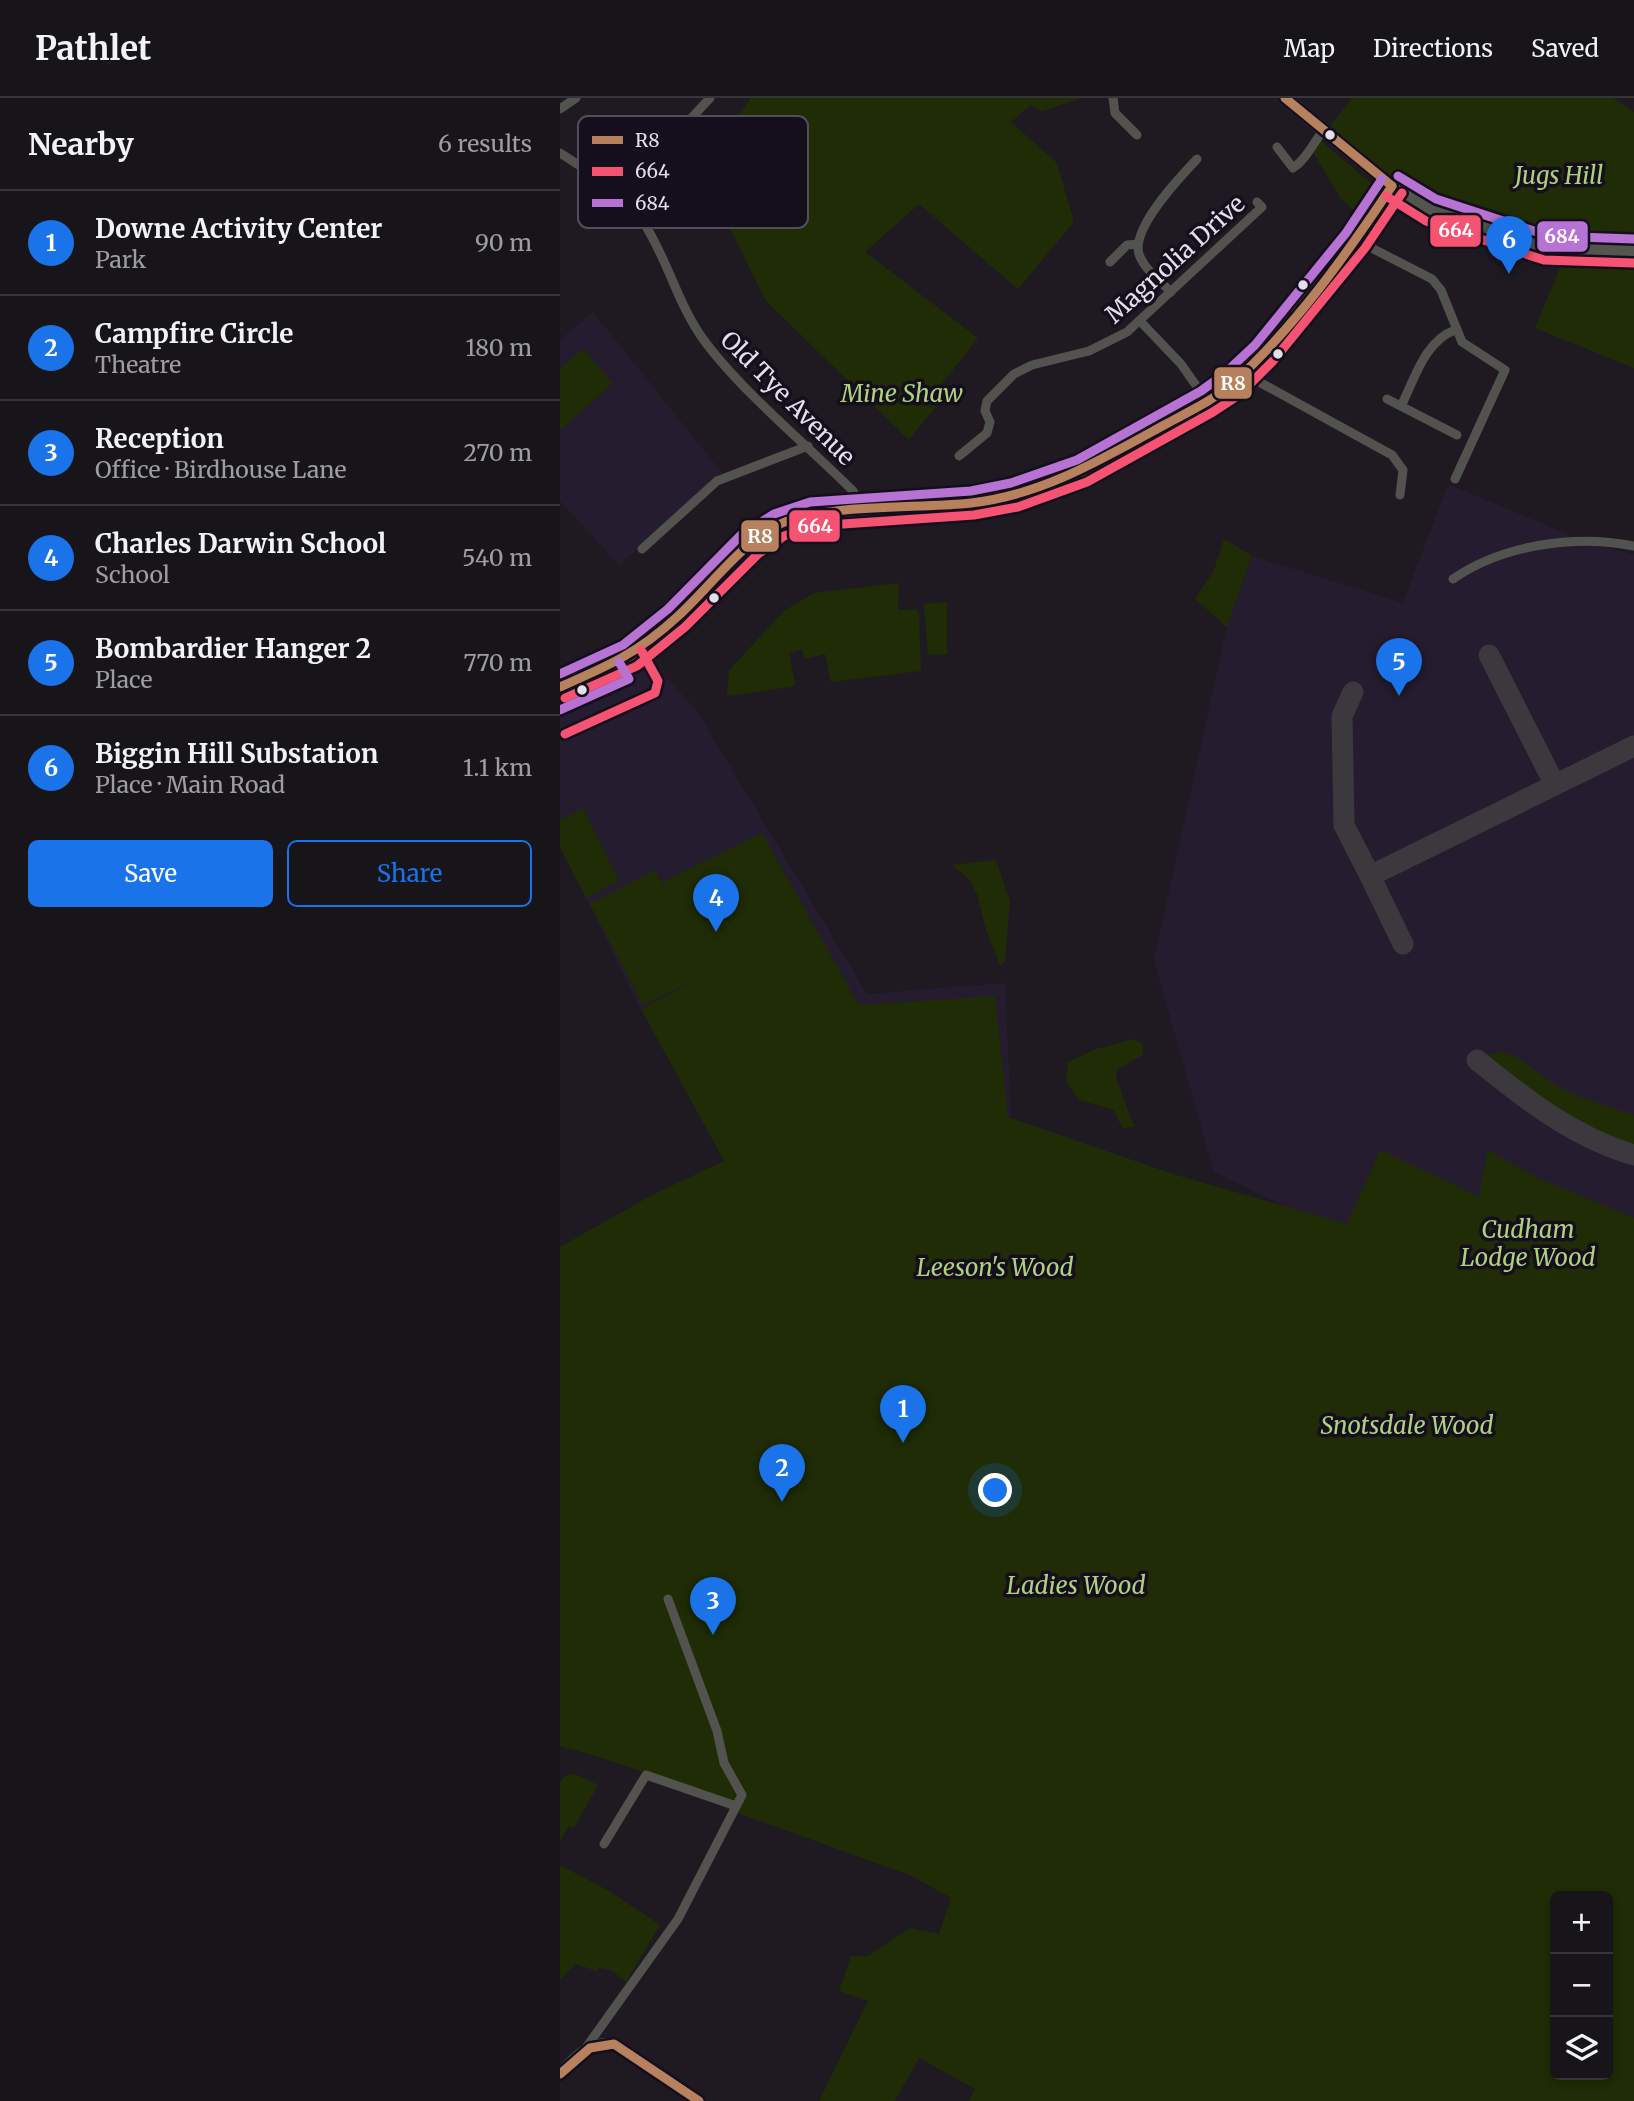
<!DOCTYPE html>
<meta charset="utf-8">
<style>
body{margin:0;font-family:Merriweather,serif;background:#201d23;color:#f1f3f6}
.controls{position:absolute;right:21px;bottom:21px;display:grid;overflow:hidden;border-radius:10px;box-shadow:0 4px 10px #0003}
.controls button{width:63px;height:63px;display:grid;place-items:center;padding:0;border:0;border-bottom:2px solid #363339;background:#17141a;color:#f1f3f6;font:35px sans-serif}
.you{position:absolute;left:436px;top:1393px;width:24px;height:24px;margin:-18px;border:5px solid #fff;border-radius:50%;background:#1a73e8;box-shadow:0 0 0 10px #1a73e833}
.badge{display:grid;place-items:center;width:46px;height:46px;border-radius:50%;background:#1a73e8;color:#fff;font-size:23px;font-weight:700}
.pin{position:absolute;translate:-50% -58px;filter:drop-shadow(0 2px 4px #0008)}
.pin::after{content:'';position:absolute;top:37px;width:24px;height:21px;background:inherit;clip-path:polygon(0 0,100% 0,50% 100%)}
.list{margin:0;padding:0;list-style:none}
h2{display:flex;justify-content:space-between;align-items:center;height:91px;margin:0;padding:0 28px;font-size:30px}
h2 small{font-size:23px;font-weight:400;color:#9e9ea2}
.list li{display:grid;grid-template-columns:46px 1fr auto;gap:21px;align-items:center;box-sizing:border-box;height:105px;padding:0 28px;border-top:2px solid #363339}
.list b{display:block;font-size:26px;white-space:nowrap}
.list p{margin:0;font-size:23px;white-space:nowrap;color:#9e9ea2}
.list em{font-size:23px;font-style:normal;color:#9e9ea2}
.actions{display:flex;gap:14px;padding:21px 28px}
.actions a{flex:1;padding:16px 0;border:2px solid #1a73e8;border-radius:10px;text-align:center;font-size:24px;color:#1a73e8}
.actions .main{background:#1a73e8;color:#fff}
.icon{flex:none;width:38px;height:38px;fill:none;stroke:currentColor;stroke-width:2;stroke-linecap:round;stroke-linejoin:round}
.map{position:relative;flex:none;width:1074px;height:2003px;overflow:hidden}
header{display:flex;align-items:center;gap:42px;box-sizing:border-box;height:98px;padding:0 35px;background:#17141a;border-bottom:2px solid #363339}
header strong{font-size:33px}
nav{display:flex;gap:38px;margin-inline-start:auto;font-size:24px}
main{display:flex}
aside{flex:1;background:#17141a}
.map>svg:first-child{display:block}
</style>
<header>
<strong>Pathlet</strong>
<nav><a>Map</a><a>Directions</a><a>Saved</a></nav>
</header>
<main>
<aside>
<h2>Nearby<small>6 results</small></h2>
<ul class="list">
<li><span class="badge">1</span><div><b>Downe Activity Center</b><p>Park</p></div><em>90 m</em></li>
<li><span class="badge">2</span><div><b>Campfire Circle</b><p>Theatre</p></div><em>180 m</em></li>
<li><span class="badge">3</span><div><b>Reception</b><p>Office · Birdhouse Lane</p></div><em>270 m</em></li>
<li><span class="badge">4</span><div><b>Charles Darwin School</b><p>School</p></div><em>540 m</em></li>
<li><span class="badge">5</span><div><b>Bombardier Hanger 2</b><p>Place</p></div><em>770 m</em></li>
<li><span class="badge">6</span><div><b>Biggin Hill Substation</b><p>Place · Main Road</p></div><em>1.1 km</em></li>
</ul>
<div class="actions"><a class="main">Save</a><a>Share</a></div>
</aside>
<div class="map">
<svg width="1074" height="2003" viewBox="0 0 1074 2003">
<rect width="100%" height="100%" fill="#1f1a22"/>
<g fill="#251c2f">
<polygon points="33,214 162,375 59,467 0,403 0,242"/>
<polygon points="888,386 1014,439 1074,457 1074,1254 753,1122 654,1074 594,862 667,529 692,458 843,505"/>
<polygon points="86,557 136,612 307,896 445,885 451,1020 302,999 165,1062 77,905 0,746 0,595"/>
</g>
<g fill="#1f2c05" fill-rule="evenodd">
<path d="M190 0H522L482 13 470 7 451 24 497 65 514 124 458 191 359 106 305 154 418 240 381 287 388 293 349 342 205 202 174 138 126 57C151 48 178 24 190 0Z"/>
<polygon points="792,0 1053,0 1074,14 1074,270 975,230 1004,160 850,94 770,28"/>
<polygon points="761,43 816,89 801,118 781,101 753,54"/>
<polygon points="23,251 53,285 0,332 0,271"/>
<polygon points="664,441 692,458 667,529 635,501 654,472"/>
<polygon points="339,485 338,512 357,512 359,516 361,573 271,584 265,556 245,561 242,551 229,556 235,586 231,589 167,598 169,572 224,513 254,495"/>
<polygon points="387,504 387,556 368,557 364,506"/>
<polygon points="23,710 59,783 26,800 0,749 0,722"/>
<path d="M202 735 299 907 435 898 448 1019 613 1076 787 1126 820 1052 920 1099C920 1083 925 1069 927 1052L980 1081 1074 1120V2003H409L415 1991 359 1960 335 2003H259L308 1903 279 1893 291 1858H308L350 1830 379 1836 391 1800 352 1778 167 1711C115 1682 57 1664 0 1648V1149L92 1097 164 1063 81 911 149 875 83 907 30 806 95 772 128 836 102 784ZM995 1798H1048V1977H995Z"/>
<polygon points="436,762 450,803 445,864 440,867 426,832 417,796 409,781 392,767"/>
<polygon points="574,941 583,947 582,957 557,972 556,979 574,1029 562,1030 554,1012 519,1002 506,984 508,964 536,951"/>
<path d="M939 954C962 956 980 979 1001 990 1024 1002 1049 1008 1074 1017V1047C1017 1031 970 995 925 958Z"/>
<polygon points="15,1676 38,1687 14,1730 9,1728 0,1743 0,1684 5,1678"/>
<polygon points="0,1767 49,1793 100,1827 66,1884 51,1872 40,1870 36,1873 16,1866 0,1881"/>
</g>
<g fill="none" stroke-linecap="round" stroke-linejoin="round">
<g stroke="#3c393e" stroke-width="21">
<polyline points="929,557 994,685"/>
<polyline points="793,594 782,618 784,727 810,778"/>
<polyline points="843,846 810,778 1074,648"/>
<path d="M917 962C965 1001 1013 1039 1074 1057"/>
</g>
<g stroke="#52534f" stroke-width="9">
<polyline points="553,0 555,15 577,37"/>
<polyline points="0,11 16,0"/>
<polyline points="124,28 150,0"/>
<path d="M717 49 733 70C746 62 753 45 763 33"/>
<path d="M0 55C29 74 62 92 82 122 107 159 117 205 143 241 181 293 247 347 293 393L299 403 300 413"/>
<polyline points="796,142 872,181 881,192 902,244 945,272 895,381"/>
<polyline points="550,164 567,147 578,146"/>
<path d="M611 194C600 183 584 171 579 156 571 130 620 79 637 61"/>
<polyline points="580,223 621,266 647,303"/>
<polyline points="687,274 701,285 832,357 843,372 840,397"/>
<polyline points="827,301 897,337"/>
<path d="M842 306C855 280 865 243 895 232"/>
<polyline points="399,358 427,335 430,324 425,313 427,303 454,276 472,267 529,253 567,234 702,109 697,104"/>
<polyline points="82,451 157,383 248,348"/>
<path d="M893 481C942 447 1015 436 1074 448"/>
<polyline points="44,1746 86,1677 176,1708"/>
<polyline points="25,1951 118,1821 182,1697 164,1665 157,1633 108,1501"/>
</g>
<g stroke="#555750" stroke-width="12">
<polyline points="0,589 70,558 116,520 190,446 219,427 252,416 413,405 454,397 522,373 647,303 671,287 704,255 796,142 832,88"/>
<path d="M0 1976C15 1959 30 1944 54 1946L139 2003"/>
</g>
<polyline stroke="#53564f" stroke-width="14" points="725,0 832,88 871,112 987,150 1074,153"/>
<g stroke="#150e1d" stroke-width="14">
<g id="bus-1">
<polyline points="725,0 832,88"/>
<path d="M0 589C48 568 78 555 117 519 150 489 178 448 218 427 263 405 359 411 411 405 483 397 544 360 606 326 628 314 654 302 673 285 735 229 786 157 832 88"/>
<polyline points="0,1976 30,1950 54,1946 139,2003"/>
</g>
</g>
<g stroke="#150e1d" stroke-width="14">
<g id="bus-2">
<polyline points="826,98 866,123 984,162 1074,165"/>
<polyline points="5,600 77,568 125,529 198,456 224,438 254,428 414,417 458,409 527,384 653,314 679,297 713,263 805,150 842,95"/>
<polyline points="5,636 95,595 98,583 81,552"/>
</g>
</g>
<g stroke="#150e1d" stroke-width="14">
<g id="bus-3">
<polyline points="838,78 876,101 989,138 1074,141"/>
<polyline points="0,576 63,547 108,511 182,436 214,416 250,404 411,393 451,385 517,362 641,293 663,277 695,247 786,135 822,81"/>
<polyline points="0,612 69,581 59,564"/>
</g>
</g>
<use href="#bus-1" stroke="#b6815c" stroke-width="9"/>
<use href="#bus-2" stroke="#f65372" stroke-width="9"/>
<use href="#bus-3" stroke="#b673d3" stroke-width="9"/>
</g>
<g fill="#e4dfea" stroke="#150e1d" stroke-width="2.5">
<circle cx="770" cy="37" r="6"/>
<circle cx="743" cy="187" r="6"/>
<circle cx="718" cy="256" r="6"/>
<circle cx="154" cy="500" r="6"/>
<circle cx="22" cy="592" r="6"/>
</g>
<g text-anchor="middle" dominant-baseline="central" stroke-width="7" stroke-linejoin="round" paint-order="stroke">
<g font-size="24" font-style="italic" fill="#aed27c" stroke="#150e1d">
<text x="999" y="77">Jugs Hill</text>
<text x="342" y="295">Mine Shaw</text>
<text x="968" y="1131">Cudham<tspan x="968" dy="28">Lodge Wood</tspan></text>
<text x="435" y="1169">Leeson's Wood</text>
<text x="847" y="1327">Snotsdale Wood</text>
<text x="516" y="1487">Ladies Wood</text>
</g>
<g font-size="24" fill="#e4dfea" stroke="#150e1d">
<text transform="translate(615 161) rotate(-42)">Magnolia Drive</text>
<text transform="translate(228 300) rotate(45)">Old Tye Avenue</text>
</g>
</g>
<rect x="18" y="18" width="230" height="112" rx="10" fill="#150e1d" stroke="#534d5a" stroke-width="2"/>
<rect x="32" y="38" width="31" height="8" fill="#b6815c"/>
<rect x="32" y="69" width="31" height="9" fill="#f65372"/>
<rect x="32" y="101" width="31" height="8" fill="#b673d3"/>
<g font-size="19" fill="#e4dfea">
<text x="75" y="49">R8</text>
<text x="75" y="80">664</text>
<text x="75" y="112">684</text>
</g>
<g stroke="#150e1d" stroke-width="2.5">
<rect x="869" y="116" width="53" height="34" rx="7" fill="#f65372"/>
<rect x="976" y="122" width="53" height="33" rx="7" fill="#b673d3"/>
<rect x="653" y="268" width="40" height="34" rx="7" fill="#b6815c"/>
<rect x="228" y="411" width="53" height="34" rx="7" fill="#f65372"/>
<rect x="180" y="421" width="40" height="34" rx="7" fill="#b6815c"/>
</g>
<g font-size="19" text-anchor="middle" font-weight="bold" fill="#fff">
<text x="896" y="139">664</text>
<text x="1002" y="145">684</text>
<text x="673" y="292">R8</text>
<text x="255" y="435">664</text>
<text x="200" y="445">R8</text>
</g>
</svg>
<div class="controls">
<button>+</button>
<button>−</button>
<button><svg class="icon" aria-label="layers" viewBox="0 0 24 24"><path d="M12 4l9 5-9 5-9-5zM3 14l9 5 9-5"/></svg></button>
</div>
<div class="you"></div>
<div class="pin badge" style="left:343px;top:1345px">1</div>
<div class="pin badge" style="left:222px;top:1404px">2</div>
<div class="pin badge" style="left:153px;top:1537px">3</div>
<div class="pin badge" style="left:156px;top:834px">4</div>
<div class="pin badge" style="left:839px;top:598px">5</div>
<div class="pin badge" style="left:949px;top:176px">6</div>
</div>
</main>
